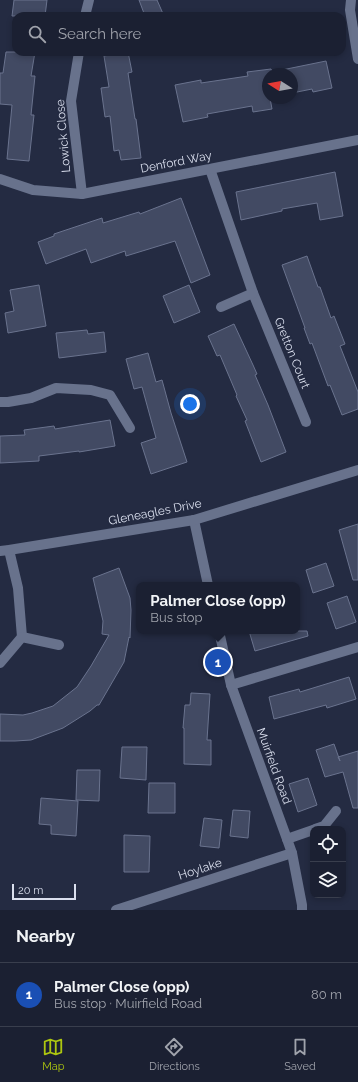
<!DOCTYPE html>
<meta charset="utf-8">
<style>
body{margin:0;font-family:Raleway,sans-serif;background:#24283a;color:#f1f3f6}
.controls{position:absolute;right:12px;bottom:12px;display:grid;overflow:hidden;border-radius:8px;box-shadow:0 2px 6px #0003}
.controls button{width:36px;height:36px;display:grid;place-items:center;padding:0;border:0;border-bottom:1px solid #393e4d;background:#1b2032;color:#f1f3f6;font:20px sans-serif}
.compass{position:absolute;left:262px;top:68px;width:36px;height:36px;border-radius:50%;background:#1b2032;box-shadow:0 2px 6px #0003;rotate:281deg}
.scale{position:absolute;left:12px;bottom:10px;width:64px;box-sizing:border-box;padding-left:4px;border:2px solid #dadfee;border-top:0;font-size:11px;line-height:14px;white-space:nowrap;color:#dadfee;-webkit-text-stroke:3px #242b42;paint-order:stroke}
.you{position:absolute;left:190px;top:404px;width:14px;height:14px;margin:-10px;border:3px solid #fff;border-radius:50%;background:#1a73e8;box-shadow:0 0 0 6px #1a73e833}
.badge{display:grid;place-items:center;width:26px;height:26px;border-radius:50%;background:#adc610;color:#fff;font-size:13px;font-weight:700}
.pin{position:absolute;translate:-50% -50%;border:2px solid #fff;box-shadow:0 1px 4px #0006}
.popup{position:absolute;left:136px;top:582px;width:164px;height:52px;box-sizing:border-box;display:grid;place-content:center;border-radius:8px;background:#1b2032;filter:drop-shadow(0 1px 3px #0005);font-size:13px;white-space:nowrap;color:#a0a3ac}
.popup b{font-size:15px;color:#f1f3f6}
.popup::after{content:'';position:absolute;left:50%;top:100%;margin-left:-8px;border:8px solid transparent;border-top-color:#1b2032}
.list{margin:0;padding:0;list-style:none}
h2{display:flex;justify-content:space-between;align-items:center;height:52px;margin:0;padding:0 16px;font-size:17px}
h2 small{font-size:13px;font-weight:400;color:#a0a3ac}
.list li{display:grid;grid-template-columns:26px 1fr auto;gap:12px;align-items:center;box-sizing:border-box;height:64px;padding:0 16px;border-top:1px solid #393e4d}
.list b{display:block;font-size:15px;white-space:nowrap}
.list p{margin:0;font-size:13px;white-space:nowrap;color:#a0a3ac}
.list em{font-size:13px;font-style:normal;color:#a0a3ac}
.icon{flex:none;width:22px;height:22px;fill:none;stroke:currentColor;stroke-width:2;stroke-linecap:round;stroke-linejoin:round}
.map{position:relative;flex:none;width:358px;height:910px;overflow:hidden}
.search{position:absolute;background:#1b2032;box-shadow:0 2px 6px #0003;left:12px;right:12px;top:12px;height:44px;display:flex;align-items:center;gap:10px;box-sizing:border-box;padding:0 14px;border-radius:12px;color:#a0a3ac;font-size:15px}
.sheet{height:116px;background:#1b2032}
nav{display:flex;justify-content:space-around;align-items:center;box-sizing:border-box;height:56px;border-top:1px solid #393e4d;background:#1b2032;font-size:11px;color:#a0a3ac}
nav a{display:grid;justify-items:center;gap:2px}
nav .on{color:#adc610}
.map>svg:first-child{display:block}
</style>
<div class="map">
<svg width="358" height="910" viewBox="0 0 358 910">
<rect width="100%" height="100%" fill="#242b42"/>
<g fill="#424a63" stroke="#6a738e">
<polygon points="14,0 47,0 45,16 12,16"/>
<polygon points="139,0 157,0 164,16 145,16"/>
<polygon points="6,52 35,52 31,76 35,76 31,115 34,115 29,161 7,159 12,105 0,104 0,73 3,73"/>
<polygon points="128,52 132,72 128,73 135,119 136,119 141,158 121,160 119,150 114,151 110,116 105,117 101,88 109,87 104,56"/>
<polygon points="326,61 332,88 313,92 312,89 292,93 292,74 268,74 268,98 270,98 272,109 253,112 252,106 207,114 208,117 183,122 175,85 201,80 201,83 248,76 247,72 271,69 272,72"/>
<polygon points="335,172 343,216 320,220 317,203 282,209 282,211 241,220 236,192"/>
<polygon points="181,198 210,275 191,283 175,241 126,256 125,251 91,263 86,249 46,264 38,242 54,236 54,234 102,218 103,223 139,212 140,214"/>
<polygon points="307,256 318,287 320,287 331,318 334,316 345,344 340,346 358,392 358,409 342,415 330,385 328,386 312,343 310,344 304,328 305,328 282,265"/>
<polygon points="39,285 46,326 8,333 5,313 14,311 10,290"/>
<polygon points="189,285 200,312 174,323 163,296"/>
<polygon points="234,324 253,365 257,374 255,375 268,405 286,452 261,462 245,421 247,420 236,396 237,395 220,355 217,356 208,336"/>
<polygon points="87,330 88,334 104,332 106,352 59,358 56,333"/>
<polygon points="148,353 156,382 162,380 171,413 187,462 151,474 141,443 156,438 142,387 134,389 126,359"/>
<polygon points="110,420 115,446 79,452 79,451 39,456 39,461 0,463 0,436 25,435 24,430 54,426 55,429"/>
<polygon points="358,524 358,580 353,580 339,530"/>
<polygon points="326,563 334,586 313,593 306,570"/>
<polygon points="119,568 130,598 131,610 130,638 129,637 124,662 99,705 97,705 90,711 63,728 31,740 15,741 0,741 0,714 23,715 32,713 53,706 77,687 91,666 109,635 102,634 103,621 93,578"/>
<polygon points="347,596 356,622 336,629 327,603"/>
<polygon points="249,631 307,631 308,636 255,651"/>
<polygon points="349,677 356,699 327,708 326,705 274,719 269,697 299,689 300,692"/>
<polygon points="191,693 210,694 207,740 211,740 211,765 184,764 184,728 183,728 185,705 190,705"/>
<polygon points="334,744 340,761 338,757 358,751 358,808 353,808 343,772 325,777 316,750"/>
<polygon points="122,747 147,747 146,780 120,778"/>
<polygon points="77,770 100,770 99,801 76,800"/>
<polygon points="308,778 317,805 298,812 289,784"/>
<polygon points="149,783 175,783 175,813 148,813"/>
<polygon points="41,798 78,801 76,836 51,834 51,825 39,824"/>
<polygon points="233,810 250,811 248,838 230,836"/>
<polygon points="204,818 222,820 219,848 200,846"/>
<polygon points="124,835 150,836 149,872 124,872"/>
</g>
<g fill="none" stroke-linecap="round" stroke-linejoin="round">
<g stroke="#68728c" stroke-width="10">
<polyline points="351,0 350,10 358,59"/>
<polyline points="85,16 89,0"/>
<polyline points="79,52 71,101 82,194"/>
<polyline points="210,169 253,293 306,422"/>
<polyline points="0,179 33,190 82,194 358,140"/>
<polyline points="221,307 253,293"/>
<polyline points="0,402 8,402 31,398 56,388 91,390 110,395 130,428"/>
<polyline points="194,520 208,585"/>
<polyline points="9,550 18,588 22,637"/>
<polyline points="0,551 9,550 194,520 358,470"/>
<polyline points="219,631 231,685 287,839 292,853 302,905 302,910"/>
<polyline points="0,663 22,637 59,645"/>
<polyline points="231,685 358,647"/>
<polyline points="315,829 324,826 336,811"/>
<polyline points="287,839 313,830"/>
<polyline points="116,910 292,853"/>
</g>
</g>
<g text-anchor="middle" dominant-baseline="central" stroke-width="3.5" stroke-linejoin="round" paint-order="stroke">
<g font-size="12" fill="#dadfee" stroke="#242b42">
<text transform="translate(63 136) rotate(-95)">Lowick Close</text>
<text transform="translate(176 162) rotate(-11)">Denford Way</text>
<text transform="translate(292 353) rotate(68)">Gretton Court</text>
<text transform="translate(155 512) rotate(-11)">Gleneagles Drive</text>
<text transform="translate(274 766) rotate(70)">Muirfield Road</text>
<text transform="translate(200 869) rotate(-18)">Hoylake</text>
</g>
</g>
</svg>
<div class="controls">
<button><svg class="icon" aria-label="locate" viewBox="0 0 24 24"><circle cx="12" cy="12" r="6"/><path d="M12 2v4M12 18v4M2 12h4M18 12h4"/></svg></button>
<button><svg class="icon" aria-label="layers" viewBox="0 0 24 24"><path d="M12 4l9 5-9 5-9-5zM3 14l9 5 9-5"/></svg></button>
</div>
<svg class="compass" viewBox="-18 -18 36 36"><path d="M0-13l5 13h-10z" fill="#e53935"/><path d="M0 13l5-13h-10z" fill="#a0a3ac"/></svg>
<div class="scale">20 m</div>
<div class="you"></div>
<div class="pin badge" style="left:218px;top:662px;background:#1a4fb4">1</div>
<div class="popup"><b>Palmer Close (opp)</b>Bus stop</div>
<div class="search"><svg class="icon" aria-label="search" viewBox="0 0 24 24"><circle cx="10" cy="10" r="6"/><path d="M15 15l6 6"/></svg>Search here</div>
</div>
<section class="sheet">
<h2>Nearby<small></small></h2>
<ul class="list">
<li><span class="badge" style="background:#1a4fb4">1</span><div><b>Palmer Close (opp)</b><p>Bus stop · Muirfield Road</p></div><em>80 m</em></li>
</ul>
</section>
<nav>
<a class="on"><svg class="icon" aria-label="map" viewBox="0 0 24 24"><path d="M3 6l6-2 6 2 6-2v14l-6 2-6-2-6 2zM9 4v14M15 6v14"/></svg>Map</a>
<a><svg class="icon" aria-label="directions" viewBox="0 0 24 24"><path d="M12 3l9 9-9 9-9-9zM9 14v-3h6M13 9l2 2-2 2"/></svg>Directions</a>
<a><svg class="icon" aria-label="saved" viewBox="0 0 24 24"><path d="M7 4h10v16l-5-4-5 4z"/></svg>Saved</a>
</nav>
